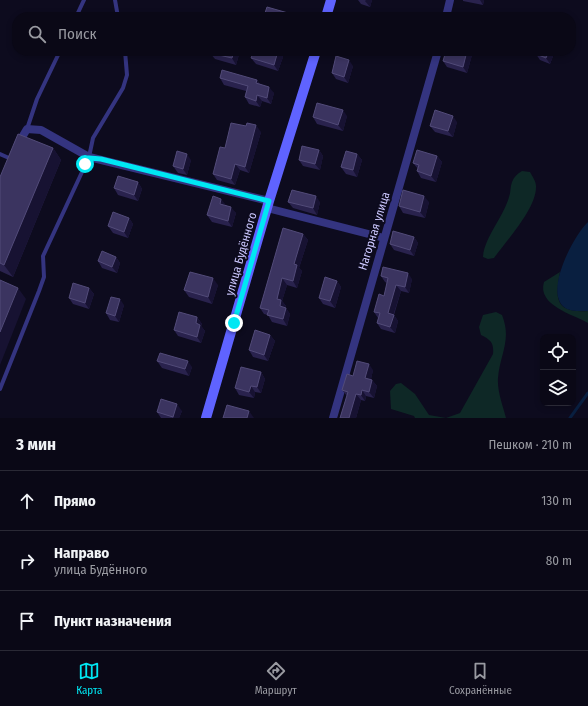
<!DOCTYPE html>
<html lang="ru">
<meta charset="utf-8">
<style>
body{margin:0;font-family:"Fira Sans Condensed",sans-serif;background:#181623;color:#f1f3f6}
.controls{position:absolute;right:12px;bottom:12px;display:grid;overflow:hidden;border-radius:8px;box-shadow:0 2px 6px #0003}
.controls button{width:36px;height:36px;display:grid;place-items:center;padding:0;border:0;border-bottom:1px solid #2a2935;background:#0a0816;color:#f1f3f6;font:20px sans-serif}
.stop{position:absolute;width:12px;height:12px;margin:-9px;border:3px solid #00e7f3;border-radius:50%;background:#fff}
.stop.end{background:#00e7f3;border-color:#fff;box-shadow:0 1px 4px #0008}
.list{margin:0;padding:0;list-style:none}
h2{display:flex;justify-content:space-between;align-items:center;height:52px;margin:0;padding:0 16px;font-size:17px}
h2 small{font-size:13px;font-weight:400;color:#999aa1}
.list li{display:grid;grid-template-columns:26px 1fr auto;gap:12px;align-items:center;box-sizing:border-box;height:60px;padding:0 16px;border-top:1px solid #2a2935}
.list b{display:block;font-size:15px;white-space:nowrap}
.list p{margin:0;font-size:13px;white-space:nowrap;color:#999aa1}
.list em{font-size:13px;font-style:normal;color:#999aa1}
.icon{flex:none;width:22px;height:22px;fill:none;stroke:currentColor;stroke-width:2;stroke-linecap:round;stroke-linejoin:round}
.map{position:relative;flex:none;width:588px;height:418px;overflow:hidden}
.search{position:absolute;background:#0a0816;box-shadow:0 2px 6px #0003;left:12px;right:12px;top:12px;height:44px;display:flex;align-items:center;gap:10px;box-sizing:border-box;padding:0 14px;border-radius:16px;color:#999aa1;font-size:15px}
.sheet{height:232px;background:#0a0816}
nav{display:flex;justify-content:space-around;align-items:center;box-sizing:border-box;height:56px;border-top:1px solid #2a2935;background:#0a0816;font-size:11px;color:#999aa1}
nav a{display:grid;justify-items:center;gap:2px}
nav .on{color:#00e7f3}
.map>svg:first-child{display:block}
</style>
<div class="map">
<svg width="588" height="418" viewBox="0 0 588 418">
<rect width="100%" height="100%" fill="#0d0b1e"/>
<g fill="#0e2826">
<path d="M522 171 530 172C532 176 536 181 536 186 537 208 507 240 494 258L488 259 483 257C484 238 504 216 509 197 511 192 510 187 512 182 514 177 517 174 522 171Z"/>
<path d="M560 272C555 299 555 313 588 311V323C572 314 537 305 544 282Z"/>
<path d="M496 312 502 315C512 340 500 354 498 378 497 391 503 406 506 418H415L414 416 391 409 390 391 396 384 401 383 415 394 429 415 446 418 460 413 493 354C494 343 491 340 481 335L479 327 483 315Z"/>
</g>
<path fill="#091f40" d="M588 222V311C581 311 570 312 564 307 544 291 574 235 588 222Z"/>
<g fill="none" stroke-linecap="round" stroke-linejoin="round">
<polyline stroke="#091f40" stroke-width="3" points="570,418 588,393"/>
<g stroke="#343480" stroke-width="4">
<polyline points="115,0 118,17"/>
<polyline points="76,17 84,0"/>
<polyline points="27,129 37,99 60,51"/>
<polyline points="0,154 9,158"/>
<polyline points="0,389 39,291 44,277 43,256 89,157 93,138 123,88 127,75 125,51"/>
</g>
<g stroke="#343480" stroke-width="8">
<polyline points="446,17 450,0"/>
<polyline points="18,144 27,129 41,130 89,157 269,201"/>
<polyline points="267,208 384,238"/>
<polyline points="333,418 438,51"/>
</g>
<g stroke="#5f63ff" stroke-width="10">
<polyline points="326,17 331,0"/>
<polyline points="206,418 269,201 316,51"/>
</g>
</g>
<g fill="#29224d">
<polygon points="358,0 372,0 370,7 361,4"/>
<polygon points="463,0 484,0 483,5 463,1"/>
<polygon points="211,51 240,51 236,65 215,59 210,53"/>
<polygon points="278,51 283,57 278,71 256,64 251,58"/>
<polygon points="537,51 555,51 550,64 540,60 536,54"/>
<polygon points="472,55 467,73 447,67 443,61"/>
<polygon points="353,66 348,83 336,79 332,73"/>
<polygon points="220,78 257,80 260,84 274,93 271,104 262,101 260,107 249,104 245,97 246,91 224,85"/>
<polygon points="347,116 343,131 317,124 313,117"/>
<polygon points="457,122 453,137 435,132 430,126"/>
<polygon points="261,132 249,173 240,170 235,185 217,180 213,174"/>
<polygon points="53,148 61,160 13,277 0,271 0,177"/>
<polygon points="319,150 323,156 320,170 303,166 299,160"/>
<polygon points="357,154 362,160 357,177 346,174 341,167"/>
<polygon points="437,156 442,162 436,182 421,178 417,171 418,169 413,163"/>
<polygon points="191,160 187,175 178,173 173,166"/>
<polygon points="138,182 142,189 138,201 118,195 114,188"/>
<polygon points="288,202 320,202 317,215 293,208"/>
<polygon points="429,202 425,218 403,213 399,206"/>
<polygon points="226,205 236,213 232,227 212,222 207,215"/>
<polygon points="129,218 133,224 128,238 113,233 108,226"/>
<polygon points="303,234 308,240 299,268 302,271 297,288 287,285 282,301 286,306 285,307 290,314 287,326 272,322 268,315 264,314 260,308"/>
<polygon points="414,237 418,243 414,256 394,250 390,244"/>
<polygon points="116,257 120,263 117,273 102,268 98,261"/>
<polygon points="381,276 412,279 409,293 401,291 394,315 398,321 395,333 381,329 377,323 378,318 374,312 384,296 387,283 385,282"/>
<polygon points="337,281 341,287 335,308 323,304 319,298"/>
<polygon points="218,285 212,304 189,297 184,290"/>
<polygon points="89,288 94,294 89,309 73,304 69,298"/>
<polygon points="124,305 119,322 110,320 106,313"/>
<polygon points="197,317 202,324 201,326 205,331 201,343 178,336 174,330"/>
<polygon points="270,335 275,341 268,361 253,357 249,350"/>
<polygon points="157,361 192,367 189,376 162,368"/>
<polygon points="373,370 371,379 377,386 374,398 366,396 365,401 361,400 356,418 340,418 347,396 342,390 353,376"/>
<polygon points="261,372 265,379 261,393 255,392 254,398 239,395 235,388"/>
<polygon points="182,411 179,418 161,418 157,412"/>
</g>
<g fill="#171232">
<polygon points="366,0 372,0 370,7 365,1"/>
<polygon points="480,0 484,0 483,5"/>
<polygon points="288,13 291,17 287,17"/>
<polygon points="234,51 240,51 236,65 232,58"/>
<polygon points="278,51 283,57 278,71 274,65"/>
<polygon points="467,51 469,51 472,55 467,73 463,67"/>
<polygon points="549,51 555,51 550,64 546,58"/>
<polygon points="349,60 353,66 348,83 344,77"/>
<polygon points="257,80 261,86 256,83"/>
<polygon points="269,87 274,93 271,104 267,98"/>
<polygon points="257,95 262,101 260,107 256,101"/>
<polygon points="343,110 347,116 343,131 338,125"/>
<polygon points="453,116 457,122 453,137 448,131"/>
<polygon points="256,125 261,132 249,173 245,167"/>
<polygon points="53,148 61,160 13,277 4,265"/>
<polygon points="319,150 323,156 320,170 315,164"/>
<polygon points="187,154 191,160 187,175 183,169"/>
<polygon points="357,154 362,160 357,177 353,170"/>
<polygon points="437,156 442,162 436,182 431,176"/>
<polygon points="235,164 240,170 235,185 231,179"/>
<polygon points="138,182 142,189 138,201 134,195"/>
<polygon points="316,196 320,202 317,215 313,208"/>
<polygon points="424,196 429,202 425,218 420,212"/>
<polygon points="221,199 226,205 220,204"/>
<polygon points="231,207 236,213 232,227 228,221"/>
<polygon points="129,218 133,224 128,238 124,232"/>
<polygon points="303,234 308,240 299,268 302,271 297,288 293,281 294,264"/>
<polygon points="414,237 418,243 414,256 410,250"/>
<polygon points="116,257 120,263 117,273 112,267"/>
<polygon points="408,273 412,279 409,293 405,287"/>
<polygon points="213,278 218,285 212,304 208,297"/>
<polygon points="282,278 287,285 282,301 286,306 284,312 280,306 277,299"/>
<polygon points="337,281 341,287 335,308 330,301"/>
<polygon points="396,285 401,291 392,319 388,313"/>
<polygon points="18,288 26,299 0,365 0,332"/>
<polygon points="89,288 94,294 89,309 85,303"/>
<polygon points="120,299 124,305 119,322 115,316"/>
<polygon points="286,308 290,314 287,326 283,319"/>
<polygon points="394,315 398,321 395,333 390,327"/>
<polygon points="197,317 202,324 201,326 205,331 201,343 197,337 196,323"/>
<polygon points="270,335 275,341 268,361 264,355"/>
<polygon points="188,361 192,367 189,376 185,369"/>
<polygon points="369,364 373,370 370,384 365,378"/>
<polygon points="261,372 265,379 261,393 257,387"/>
<polygon points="372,380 377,386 374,398 369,392"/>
<polygon points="251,386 255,392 254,398 249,392"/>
<polygon points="362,390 366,396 365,401 361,395"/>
<polygon points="356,394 361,400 356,418 349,418"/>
<polygon points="177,404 182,411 179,418 174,418 173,417"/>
<polygon points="249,411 254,418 247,418"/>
</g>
<g fill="#3b3460" stroke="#524b79">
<polygon points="267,7 288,13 287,17 267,17 264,16"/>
<polygon points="211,51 234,51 232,58 210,53"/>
<polygon points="254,51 278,51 274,65 251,58"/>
<polygon points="446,51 467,51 463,67 443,61"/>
<polygon points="537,51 549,51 546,58 536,54"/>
<polygon points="336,56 349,60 344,77 332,73"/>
<polygon points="222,70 257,80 256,83 269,87 267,98 257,95 256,101 245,97 248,86 220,78"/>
<polygon points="317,103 343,110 338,125 313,117"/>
<polygon points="435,110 453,116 448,131 430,126"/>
<polygon points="231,123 246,126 247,123 256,125 245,167 235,164 231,179 213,174 220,147 225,148"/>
<polygon points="18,134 53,148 4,265 0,263 0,177"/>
<polygon points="302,146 319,150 315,164 299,160"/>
<polygon points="417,150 437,156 431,176 417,171 419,165 413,163"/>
<polygon points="177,151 187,154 183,169 173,166"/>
<polygon points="346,151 357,154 353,170 341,167"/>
<polygon points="118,176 138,182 134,195 114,188"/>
<polygon points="292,190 316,196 313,208 288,202"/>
<polygon points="403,190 424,196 420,212 399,206"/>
<polygon points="213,196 221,199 220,204 231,207 228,221 207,215"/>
<polygon points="113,212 129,218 124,232 108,226"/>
<polygon points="283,228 303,234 294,264 297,265 293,281 282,278 277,299 281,300 280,306 286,308 283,319 267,315 269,310 260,308"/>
<polygon points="393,231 414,237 410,250 390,244"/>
<polygon points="102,251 116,257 112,267 98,261"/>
<polygon points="383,267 408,273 405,287 396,285 388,313 394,315 390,327 377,323 380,313 374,312 379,294 384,296 388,278 381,276"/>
<polygon points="190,272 213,278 208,297 184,290"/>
<polygon points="325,277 337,281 330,301 319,298"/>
<polygon points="0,280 18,288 0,332"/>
<polygon points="73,283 89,288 85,303 69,298"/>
<polygon points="111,297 120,299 115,316 106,313"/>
<polygon points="179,312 197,317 196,323 200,325 197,337 174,330"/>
<polygon points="255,330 270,335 264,355 249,350"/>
<polygon points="160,353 188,361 185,369 157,361"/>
<polygon points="357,361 369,364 365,378 372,380 369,392 362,390 361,395 356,394 349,418 340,418 348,392 342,390 347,374 353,376"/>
<polygon points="241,367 261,372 257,387 251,386 249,392 235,388"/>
<polygon points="161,399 177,404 173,417 157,412"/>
<polygon points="227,405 249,411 247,418 223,418"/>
</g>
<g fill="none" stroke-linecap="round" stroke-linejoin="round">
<polyline stroke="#00e7f3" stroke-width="5" points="85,164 89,158 101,159 269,201 234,323"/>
</g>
<g text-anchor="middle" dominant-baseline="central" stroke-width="4" stroke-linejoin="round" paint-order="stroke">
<g font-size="12" fill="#ccc8ff" stroke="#0d0b1e">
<text transform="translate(374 231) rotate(-73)">Нагорная улица</text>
<text transform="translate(241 254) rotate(-74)">улица Будённого</text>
</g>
</g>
</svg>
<div class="controls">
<button><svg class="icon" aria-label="locate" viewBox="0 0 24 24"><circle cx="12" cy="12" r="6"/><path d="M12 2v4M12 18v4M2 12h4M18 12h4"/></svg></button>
<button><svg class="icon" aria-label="layers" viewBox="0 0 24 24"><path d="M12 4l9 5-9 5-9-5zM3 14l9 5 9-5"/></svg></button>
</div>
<div class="stop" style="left:85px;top:164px"></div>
<div class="stop end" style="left:234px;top:323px"></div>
<div class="search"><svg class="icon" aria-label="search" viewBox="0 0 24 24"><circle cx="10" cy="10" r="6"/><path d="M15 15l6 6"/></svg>Поиск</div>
</div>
<section class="sheet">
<h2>3 мин<small>Пешком · 210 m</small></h2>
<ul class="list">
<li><svg class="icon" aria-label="ahead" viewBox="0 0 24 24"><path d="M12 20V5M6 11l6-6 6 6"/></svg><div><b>Прямо</b></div><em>130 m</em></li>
<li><svg class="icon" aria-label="right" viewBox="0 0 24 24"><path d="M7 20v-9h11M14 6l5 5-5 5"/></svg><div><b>Направо</b><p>улица Будённого</p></div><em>80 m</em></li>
<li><svg class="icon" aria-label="arrive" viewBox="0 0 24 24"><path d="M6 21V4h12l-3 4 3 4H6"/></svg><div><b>Пункт назначения</b></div></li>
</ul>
</section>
<nav>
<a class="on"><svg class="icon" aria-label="map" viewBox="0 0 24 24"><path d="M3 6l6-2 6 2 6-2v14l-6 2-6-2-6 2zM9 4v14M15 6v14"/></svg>Карта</a>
<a><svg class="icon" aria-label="directions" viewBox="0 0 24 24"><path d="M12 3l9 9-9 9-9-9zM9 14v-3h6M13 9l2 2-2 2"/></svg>Маршрут</a>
<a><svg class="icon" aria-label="saved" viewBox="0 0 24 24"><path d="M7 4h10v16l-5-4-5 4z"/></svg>Сохранённые</a>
</nav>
